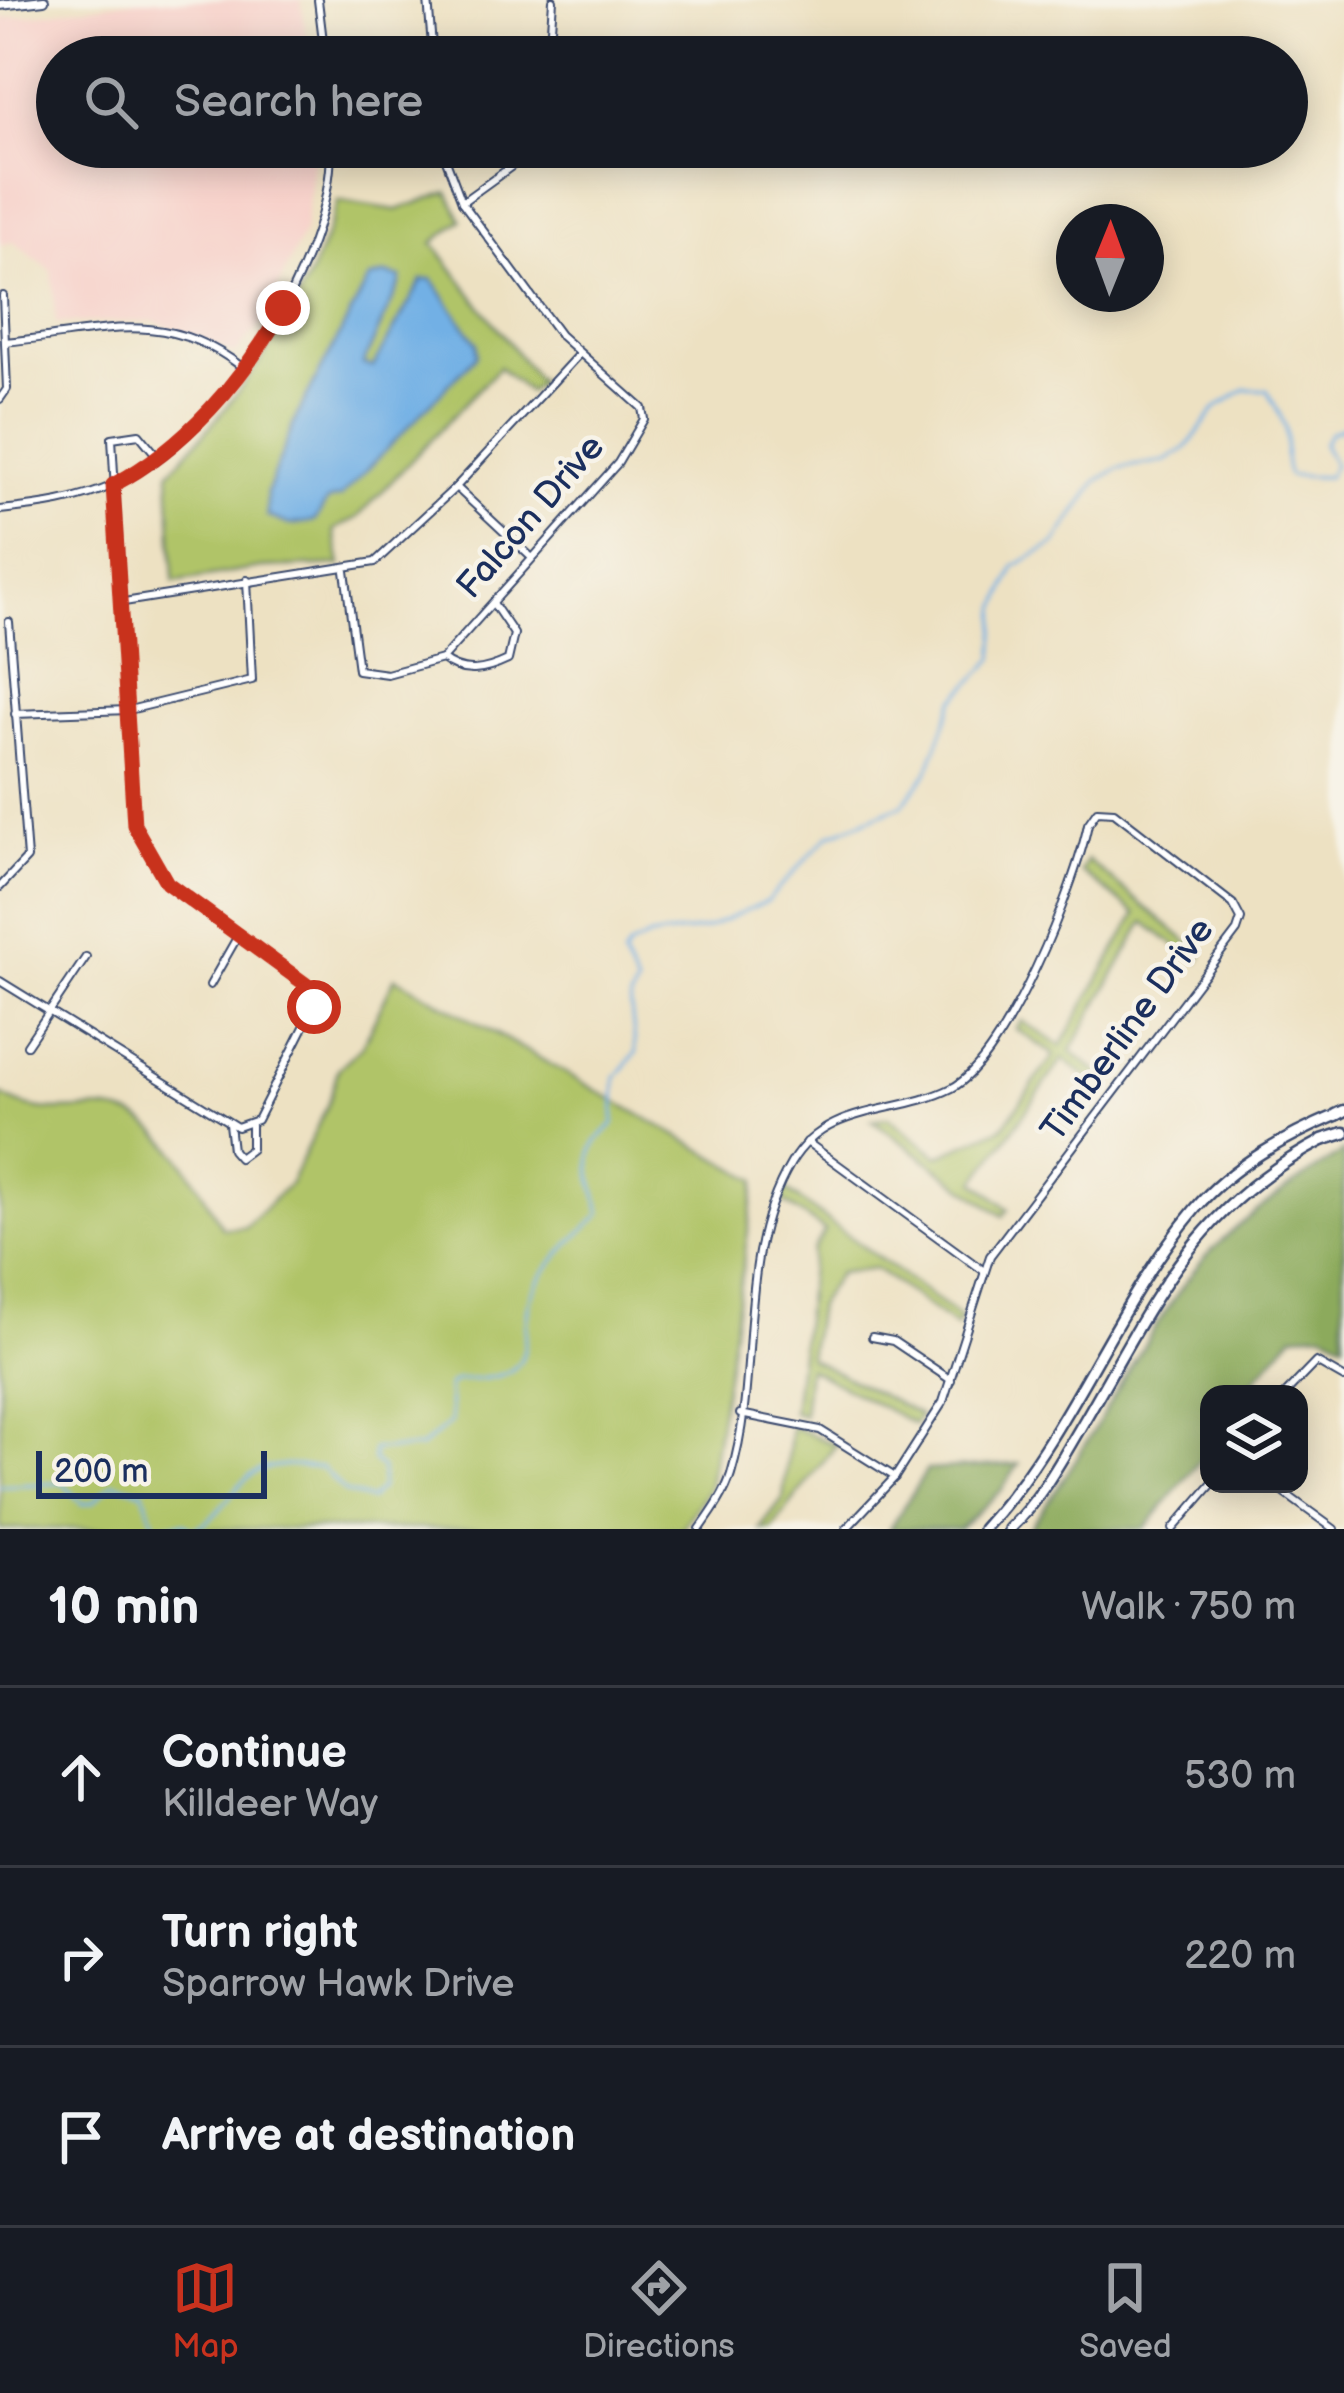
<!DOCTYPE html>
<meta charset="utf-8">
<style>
body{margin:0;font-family:"Balsamiq Sans",sans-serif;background:#20242c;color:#f1f3f6}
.controls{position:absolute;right:36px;bottom:36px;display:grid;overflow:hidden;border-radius:24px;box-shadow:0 6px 30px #0003}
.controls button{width:108px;height:108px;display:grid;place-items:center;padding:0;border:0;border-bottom:3px solid #363941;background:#171b24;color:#f1f3f6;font:60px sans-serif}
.compass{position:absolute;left:1056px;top:204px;width:108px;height:108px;border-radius:50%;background:#171b24;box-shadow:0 6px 30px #0003;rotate:1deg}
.scale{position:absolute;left:36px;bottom:30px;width:231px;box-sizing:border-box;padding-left:12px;border:6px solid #1b2f5e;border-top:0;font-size:33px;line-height:42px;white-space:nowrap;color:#1b2f5e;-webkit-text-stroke:9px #f7f3e8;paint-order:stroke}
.stop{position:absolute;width:36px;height:36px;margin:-27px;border:9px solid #c8321e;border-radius:50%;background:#fff}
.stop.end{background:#c8321e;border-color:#fff;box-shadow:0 3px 12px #0008}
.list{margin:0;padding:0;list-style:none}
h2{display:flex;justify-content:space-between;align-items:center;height:156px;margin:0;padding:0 48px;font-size:51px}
h2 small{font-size:39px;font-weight:400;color:#9ea1a6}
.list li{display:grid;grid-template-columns:78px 1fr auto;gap:36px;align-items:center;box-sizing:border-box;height:180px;padding:0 48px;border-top:3px solid #363941}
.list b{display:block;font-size:45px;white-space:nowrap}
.list p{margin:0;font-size:39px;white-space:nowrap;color:#9ea1a6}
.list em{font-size:39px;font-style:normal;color:#9ea1a6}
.icon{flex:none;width:66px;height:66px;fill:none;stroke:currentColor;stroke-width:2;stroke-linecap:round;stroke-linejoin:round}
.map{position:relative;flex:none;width:1344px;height:1529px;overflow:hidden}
.search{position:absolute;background:#171b24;box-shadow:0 6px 30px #0003;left:36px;right:36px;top:36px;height:132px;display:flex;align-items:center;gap:30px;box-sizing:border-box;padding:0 42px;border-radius:66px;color:#9ea1a6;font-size:45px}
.sheet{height:696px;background:#171b24}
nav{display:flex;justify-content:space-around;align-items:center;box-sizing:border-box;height:168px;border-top:3px solid #363941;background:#171b24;font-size:33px;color:#9ea1a6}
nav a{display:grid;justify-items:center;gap:6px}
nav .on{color:#c8321e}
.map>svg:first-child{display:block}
</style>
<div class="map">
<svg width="1344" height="1529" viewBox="0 0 1344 1529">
<rect width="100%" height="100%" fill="#f7f3e8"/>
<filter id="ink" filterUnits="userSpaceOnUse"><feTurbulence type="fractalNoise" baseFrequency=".00833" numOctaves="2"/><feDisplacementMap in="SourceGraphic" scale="24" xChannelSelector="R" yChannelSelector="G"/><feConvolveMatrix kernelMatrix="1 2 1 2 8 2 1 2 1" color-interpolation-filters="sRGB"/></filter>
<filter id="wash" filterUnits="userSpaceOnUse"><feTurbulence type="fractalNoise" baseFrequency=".004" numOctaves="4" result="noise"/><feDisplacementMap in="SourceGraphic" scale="48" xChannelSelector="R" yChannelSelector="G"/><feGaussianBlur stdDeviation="2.7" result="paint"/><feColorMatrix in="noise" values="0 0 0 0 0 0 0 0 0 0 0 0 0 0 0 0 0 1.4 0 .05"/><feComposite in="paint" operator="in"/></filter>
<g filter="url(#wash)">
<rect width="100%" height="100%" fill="#ede1c2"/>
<polygon fill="#f7d0c9" points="139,0 301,0 310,57 57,57 57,147 315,147 304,231 261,325 235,354 154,321 56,323 52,271 13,242 0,245 0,19"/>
<g fill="#b0c468" stroke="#667a63" stroke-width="3">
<path d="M448 192 462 220 433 243 539 382 528 392 499 367 358 517 334 530 341 565 262 568 174 582 169 472C246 391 305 309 338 201L397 210Z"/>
<polygon points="1087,860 1203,954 1198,962 1144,922 1071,1051 1108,1081 1102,1088 1063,1059 976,1181 1009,1209 1003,1216 872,1120 888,1117 938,1156 1003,1127 1054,1055 1016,1029 1022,1021 1061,1046 1136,914 1081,872"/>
<path d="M395 977 756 1180 709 1487 682 1529H0V1094C46 1124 82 1100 127 1114 170 1127 203 1192 222 1228L245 1227 290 1183 329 1102 338 1069 362 1046Z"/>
<polygon points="786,1190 961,1318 956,1327 875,1268 839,1273 817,1306 809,1358 920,1415 914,1424 808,1368 803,1415 793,1412 812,1251 825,1231 781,1200"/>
<polygon points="791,1426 836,1445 772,1529 760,1529 783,1499"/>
</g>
<g fill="#8caa5c" stroke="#546c5d" stroke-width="3">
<path d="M1344 1151V1342L1325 1332 1294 1334 1242 1394H1209V1449L1145 1529H1028C1089 1450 1129 1360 1187 1280 1227 1225 1289 1188 1344 1151Z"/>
<polygon points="1019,1464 1001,1491 959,1529 889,1529 927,1470"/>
</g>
<polygon fill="#72b0e5" stroke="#4670a2" stroke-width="3" points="386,274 401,278 400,284 363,364 373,367 422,280 432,279 477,343 477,355 341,497 327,501 315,521 290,525 267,516 267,492 297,416 369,279"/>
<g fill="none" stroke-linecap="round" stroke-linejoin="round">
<g stroke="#72b0e5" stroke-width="3">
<polyline points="0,1486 63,1483 82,1504 93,1502 114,1483 143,1491 155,1526 184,1523 191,1528"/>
<path d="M193 1529C225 1518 232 1479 264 1469 280 1463 304 1467 321 1467L345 1492 370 1500 381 1488 382 1469 373 1461V1450L420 1448 451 1422 448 1386 456 1380C558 1381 508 1332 537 1284 554 1257 578 1235 601 1214 593 1175 576 1153 614 1124L616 1077 636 1053 630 999 637 986 623 957 629 947 650 937 705 929 767 901 829 835 902 805 927 773 954 700 994 659 998 608 1015 566 1055 544 1097 481 1119 468 1166 461 1187 447 1216 408 1245 389 1267 390C1273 402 1281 415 1285 427 1289 444 1281 457 1289 476L1328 477 1334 465 1323 445 1329 433 1344 427"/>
</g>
</g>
</g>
<g filter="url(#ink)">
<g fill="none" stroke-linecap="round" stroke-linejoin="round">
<g stroke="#3a4a6d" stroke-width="10">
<g id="minor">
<polyline points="318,0 325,57"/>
<polyline points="428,0 433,57"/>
<polyline points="549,57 553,0"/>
<polyline points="462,202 512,166 522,147"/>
<path d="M5 342C98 333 163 306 242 367"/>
<polyline points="0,399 7,389 3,296"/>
<polyline points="456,487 532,558"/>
<path d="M0 510C41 506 78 501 116 484 222 435 332 263 331 147"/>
<polyline points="345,571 358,670 387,674 442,659 618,463 644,419 642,408 560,335 462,202 441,147"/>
<polyline points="124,602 375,562 456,487 578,355"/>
<path d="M442 659C463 676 485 671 508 660L514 634 493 603"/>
<polyline points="15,714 129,710 252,680 247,580"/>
<polyline points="0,887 27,858 9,622"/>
<polyline points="0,981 237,1127 257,1120 314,1007 307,986 167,883 134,825 112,438 139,434 158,457"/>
<polyline points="210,985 239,934"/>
<polyline points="27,1045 86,957"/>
<polyline points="229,1124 232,1150 239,1158 251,1149 251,1125"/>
<polyline points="807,1142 984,1271"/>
<polyline points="872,1337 893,1341 951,1380"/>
<polyline points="1285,1394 1316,1362 1344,1378"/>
<polyline points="740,1414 820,1430 895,1477"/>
<polyline points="1272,1484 1334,1529"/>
<path d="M700 1529C712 1512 725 1494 731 1474 762 1370 734 1260 791 1163 827 1102 897 1116 952 1088 1006 1060 1076 884 1088 824L1097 811 1114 812 1233 904 1241 919 1237 931 990 1256 943 1402 895 1477 846 1529"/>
<polyline points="1173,1529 1212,1484"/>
</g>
</g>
<g stroke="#3a4a6d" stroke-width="12">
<polyline id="tertiary" points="0,5 44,0"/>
</g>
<g stroke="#3a4a6d" stroke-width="14">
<g id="secondary">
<path d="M983 1529C1071 1434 1112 1308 1195 1209 1232 1165 1287 1136 1339 1114"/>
<path d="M1009 1529C1040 1500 1062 1459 1083 1423 1154 1301 1193 1207 1325 1139"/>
</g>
</g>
<g stroke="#3a4a6d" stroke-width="15">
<g id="motorway">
<polyline points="1336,1115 1344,1111"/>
<polyline points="1322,1140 1344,1133"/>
</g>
</g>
<use href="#minor" stroke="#fff" stroke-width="6"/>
<use href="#tertiary" stroke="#fff" stroke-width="8"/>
<use href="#secondary" stroke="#fff" stroke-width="9"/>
<use href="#motorway" stroke="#fff" stroke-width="10"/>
</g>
</g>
<g fill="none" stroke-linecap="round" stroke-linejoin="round" filter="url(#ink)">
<path stroke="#c8321e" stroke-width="15" d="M283 308C245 378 184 448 113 485L134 825 167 883 308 986 314 1007"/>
</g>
<g text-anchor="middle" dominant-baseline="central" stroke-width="9" stroke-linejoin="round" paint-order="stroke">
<g font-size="36" fill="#1b2f5e" stroke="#f7f3e8">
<text transform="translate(531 517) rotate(-49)">Falcon Drive</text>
<text transform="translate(1128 1030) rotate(-54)">Timberline Drive</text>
</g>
</g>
</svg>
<div class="controls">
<button><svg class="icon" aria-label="layers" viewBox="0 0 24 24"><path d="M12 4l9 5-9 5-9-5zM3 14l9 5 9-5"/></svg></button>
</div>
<svg class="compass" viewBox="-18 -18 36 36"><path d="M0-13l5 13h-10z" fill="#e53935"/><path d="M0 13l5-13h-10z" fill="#9ea1a6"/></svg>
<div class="scale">200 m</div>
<div class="stop" style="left:314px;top:1007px"></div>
<div class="stop end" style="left:283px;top:308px"></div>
<div class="search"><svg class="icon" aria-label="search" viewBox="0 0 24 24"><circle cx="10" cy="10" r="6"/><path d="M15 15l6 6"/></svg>Search here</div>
</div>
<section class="sheet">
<h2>10 min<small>Walk · 750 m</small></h2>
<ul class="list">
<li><svg class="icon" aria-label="ahead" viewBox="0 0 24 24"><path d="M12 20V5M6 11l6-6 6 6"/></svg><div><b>Continue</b><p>Killdeer Way</p></div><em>530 m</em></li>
<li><svg class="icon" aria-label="right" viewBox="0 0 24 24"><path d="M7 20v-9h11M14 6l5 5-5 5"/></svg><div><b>Turn right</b><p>Sparrow Hawk Drive</p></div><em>220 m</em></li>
<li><svg class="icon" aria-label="arrive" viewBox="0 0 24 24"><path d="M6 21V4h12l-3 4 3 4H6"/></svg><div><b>Arrive at destination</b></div></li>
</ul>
</section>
<nav>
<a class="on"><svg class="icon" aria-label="map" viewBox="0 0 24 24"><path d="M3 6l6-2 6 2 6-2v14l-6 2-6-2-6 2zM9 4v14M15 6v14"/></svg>Map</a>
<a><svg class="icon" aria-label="directions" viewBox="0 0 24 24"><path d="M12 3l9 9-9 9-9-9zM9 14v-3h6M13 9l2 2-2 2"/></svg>Directions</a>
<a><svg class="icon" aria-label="saved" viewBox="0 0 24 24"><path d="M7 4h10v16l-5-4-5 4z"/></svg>Saved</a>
</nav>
